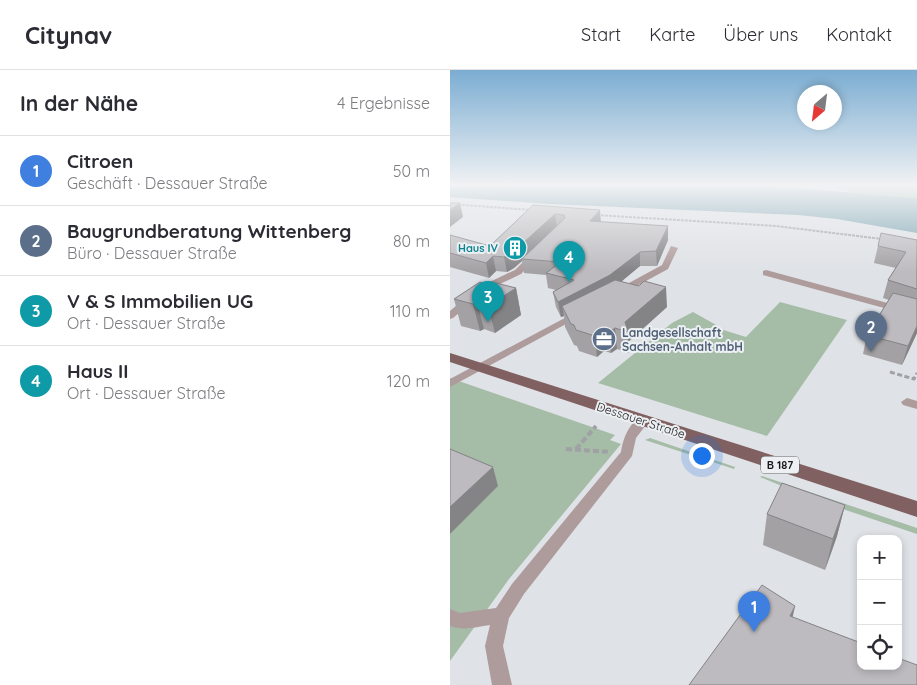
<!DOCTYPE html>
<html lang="de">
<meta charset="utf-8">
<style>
body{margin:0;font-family:Quicksand,sans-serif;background:#f7f7f7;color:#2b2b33}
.controls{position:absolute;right:15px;bottom:15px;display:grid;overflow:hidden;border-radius:10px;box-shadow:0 2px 8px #0003}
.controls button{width:45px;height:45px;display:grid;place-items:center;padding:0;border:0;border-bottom:1px solid #e1e1e2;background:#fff;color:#2b2b33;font:25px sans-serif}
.compass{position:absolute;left:347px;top:15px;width:45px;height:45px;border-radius:50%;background:#fff;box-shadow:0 2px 8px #0003;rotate:208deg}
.you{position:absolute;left:251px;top:385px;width:18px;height:18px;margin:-12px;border:4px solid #fff;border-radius:50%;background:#1a73e8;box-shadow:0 0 0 8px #1a73e833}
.badge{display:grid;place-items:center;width:32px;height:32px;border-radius:50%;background:#0b8043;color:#fff;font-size:16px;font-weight:700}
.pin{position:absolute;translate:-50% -41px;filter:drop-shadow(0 1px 2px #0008)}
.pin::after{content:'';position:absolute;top:26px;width:18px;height:15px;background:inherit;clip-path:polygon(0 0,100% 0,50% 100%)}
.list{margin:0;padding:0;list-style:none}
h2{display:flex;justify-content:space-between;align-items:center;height:65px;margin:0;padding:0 20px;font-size:21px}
h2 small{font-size:16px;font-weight:400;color:#7c7c81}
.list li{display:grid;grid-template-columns:32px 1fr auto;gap:15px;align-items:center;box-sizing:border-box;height:70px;padding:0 20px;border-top:1px solid #e1e1e2}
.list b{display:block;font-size:19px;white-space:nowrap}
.list p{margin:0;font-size:16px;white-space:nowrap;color:#7c7c81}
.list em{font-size:16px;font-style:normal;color:#7c7c81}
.icon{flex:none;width:28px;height:28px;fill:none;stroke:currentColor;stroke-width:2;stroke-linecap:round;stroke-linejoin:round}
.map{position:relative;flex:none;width:467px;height:615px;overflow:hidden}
header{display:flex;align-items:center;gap:30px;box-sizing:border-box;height:70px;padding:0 25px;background:#fff;border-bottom:1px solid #e1e1e2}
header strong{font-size:24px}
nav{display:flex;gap:28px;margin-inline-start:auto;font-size:18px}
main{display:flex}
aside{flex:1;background:#fff}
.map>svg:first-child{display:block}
</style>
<header>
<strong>Citynav</strong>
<nav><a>Start</a><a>Karte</a><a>Über uns</a><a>Kontakt</a></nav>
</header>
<main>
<aside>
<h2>In der Nähe<small>4 Ergebnisse</small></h2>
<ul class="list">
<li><span class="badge" style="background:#3f7fe0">1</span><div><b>Citroen</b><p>Geschäft · Dessauer Straße</p></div><em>50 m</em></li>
<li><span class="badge" style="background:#5c6f8a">2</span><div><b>Baugrundberatung Wittenberg</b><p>Büro · Dessauer Straße</p></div><em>80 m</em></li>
<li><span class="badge" style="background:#0f9aa8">3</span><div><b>V &amp; S Immobilien UG</b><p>Ort · Dessauer Straße</p></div><em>110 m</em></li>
<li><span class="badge" style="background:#0f9aa8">4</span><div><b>Haus II</b><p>Ort · Dessauer Straße</p></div><em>120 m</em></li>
</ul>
</aside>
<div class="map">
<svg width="467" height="615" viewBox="0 0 467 615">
<rect width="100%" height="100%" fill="#dfe2e6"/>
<g fill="#a5bca7">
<polygon points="382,116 467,116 467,128 398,122 397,121"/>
<polygon points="330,232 397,250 317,366 148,313 222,253 243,242 268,256 267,258 296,267"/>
<polygon points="0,308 165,365 160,370 171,374 59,509 0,591"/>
<polygon points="200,368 285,397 284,399 195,370"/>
<polygon points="312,406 467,458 467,464 363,429 310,407"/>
</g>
<polygon fill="#79a3b0" points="0,116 321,116 467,128 467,163 387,149 348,145 100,134 0,127"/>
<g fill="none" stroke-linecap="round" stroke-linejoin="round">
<g stroke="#9fa1a5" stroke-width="2" stroke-dasharray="3 1" stroke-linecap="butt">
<polyline points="0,134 81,140"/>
<polyline points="147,145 326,156 432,169"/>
</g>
<polyline stroke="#9fa1a5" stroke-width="3" stroke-dasharray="5 2.5" stroke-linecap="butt" points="440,302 464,309 467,303"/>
<g stroke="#9fa1a5" stroke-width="4" stroke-dasharray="6 3" stroke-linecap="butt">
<polyline points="116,379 160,382"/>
<polyline points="126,379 146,356"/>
</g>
<g fill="#ae9b9b" fill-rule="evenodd">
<polygon points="221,176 228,178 218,199 174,223 168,223 168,219 212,195"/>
<polygon points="80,185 87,187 71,204 33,222 3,248 0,249 0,241 27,218 65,200"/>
<polygon points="316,200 467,241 467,247 313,205 313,201"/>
<polygon points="126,242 131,245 129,247 0,317 0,309"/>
<polygon points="457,328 467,331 467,339 453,335 451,332"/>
<path d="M193 347 197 348 199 351 186 368 182 386 74 524 59 548 53 576 62 615H42L35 576 40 555C26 557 13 561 0 556V539L10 543 46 538 62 514 171 382C173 369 179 351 193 347Z"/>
</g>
<polygon fill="#806060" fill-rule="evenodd" points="0,283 467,431 467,447 0,292"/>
</g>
<g fill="#a3a1a4">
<polygon points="83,135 218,170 207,196 190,196 172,211 217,237 178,272 179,283 167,279 161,283 154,281 147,287 129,281 127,276 124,275 115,257 114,246 111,247 106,237 103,222 106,220 98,218 96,205 74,203 72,191 64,198 57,202 46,201 39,208 0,197 0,165 40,176"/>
<polygon points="431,163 467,170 467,263 452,295 413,284 417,265 439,230 433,228 438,210 446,198 424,193"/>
<polygon points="66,218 71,245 45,263 34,259 30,261 11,256 4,229"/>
<polygon points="395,435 387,466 375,500 313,475 317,444"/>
</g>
<g fill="#848386">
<polygon points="10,133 13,147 0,157 0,140"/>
<polygon points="150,140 151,153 140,151"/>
<polygon points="105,144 107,157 72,189 72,191 64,198 57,202 54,187"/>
<polygon points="218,156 218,170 207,196 206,181"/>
<polygon points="190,182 190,196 161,220 112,236 114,246 111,247 108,232"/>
<polygon points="43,186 46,201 39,208 36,193"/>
<polygon points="216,217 217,237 178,272 178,262 175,252"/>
<polygon points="66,218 71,245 45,263 38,236"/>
<polygon points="27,232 34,259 30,261 23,234"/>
<polygon points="467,256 467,263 452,295 458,276"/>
<polygon points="165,258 167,279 161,283 159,262"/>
<polygon points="152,260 154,281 147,287 145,266"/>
<polygon points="43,397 48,416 0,464 0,437"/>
<polygon points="395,435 387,466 375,500 383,469"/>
<polygon points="345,536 341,555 340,546"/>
</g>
<g fill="#bdbbbf" stroke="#848386">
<polygon points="0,133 10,133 0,140"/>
<polygon points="83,135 150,140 140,151 218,156 206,181 190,182 160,205 108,232 103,222 124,210 96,203 111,192 72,189 115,148 114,145 105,144 61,184 54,187 43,186 36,193 0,183 0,165 40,176"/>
<polygon points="431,163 467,170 467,219 438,210 456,182 428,176"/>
<polygon points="165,210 189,216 194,211 216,217 175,252 178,262 165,258 159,262 152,260 145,266 126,260 124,255 121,254 112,236"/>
<polygon points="30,212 41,215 46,213 66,218 38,236 27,232 23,234 4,229"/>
<polygon points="443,223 467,229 467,256 458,276 417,265"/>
<polygon points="0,379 43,397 0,437"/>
<polygon points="332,413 395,435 383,469 317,444"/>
<polygon points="312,515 345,536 340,546 411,573 411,596 448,596 448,588 467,595 467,615 239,615"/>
</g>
<linearGradient id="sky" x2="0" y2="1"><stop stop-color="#7badd2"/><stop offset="0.57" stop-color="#f1f2f4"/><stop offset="1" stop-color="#f1f2f4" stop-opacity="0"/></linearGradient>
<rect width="467" height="202" fill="url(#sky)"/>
<defs>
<g id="building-disc" transform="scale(1.25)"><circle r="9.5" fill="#0f9aa8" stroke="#edf0f3"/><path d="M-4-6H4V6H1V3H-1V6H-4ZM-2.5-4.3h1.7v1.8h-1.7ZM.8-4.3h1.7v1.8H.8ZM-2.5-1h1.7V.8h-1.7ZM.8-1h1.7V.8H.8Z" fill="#fff"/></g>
<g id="office-disc" transform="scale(1.25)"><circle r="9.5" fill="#5c6f8a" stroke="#edf0f3"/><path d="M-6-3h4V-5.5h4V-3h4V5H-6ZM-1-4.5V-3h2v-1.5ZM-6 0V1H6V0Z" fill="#fff"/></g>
</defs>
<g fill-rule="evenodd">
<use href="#building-disc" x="65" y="178"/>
<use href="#office-disc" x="154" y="269"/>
</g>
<g text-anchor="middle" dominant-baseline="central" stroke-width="4" stroke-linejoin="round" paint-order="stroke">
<g font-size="11" font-weight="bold" fill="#0d838f" stroke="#edf0f3" text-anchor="end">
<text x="48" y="178">Haus IV</text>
</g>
<rect fill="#edf0f3" stroke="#595b5d" stroke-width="1" x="311" y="386.5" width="38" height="17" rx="4"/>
<g font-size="11" font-weight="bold" fill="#1a1b1d">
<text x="330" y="395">B 187</text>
</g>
<g font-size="12" font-weight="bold" fill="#4e5e75" stroke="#edf0f3" text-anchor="start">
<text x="172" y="262">Landgesellschaft<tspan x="172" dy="14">Sachsen-Anhalt mbH</tspan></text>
</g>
<g font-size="12" fill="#1a1b1d" stroke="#edf0f3">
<text transform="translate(191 350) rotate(18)">Dessauer Straße</text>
</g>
</g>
</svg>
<div class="controls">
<button>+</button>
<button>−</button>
<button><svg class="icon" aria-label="locate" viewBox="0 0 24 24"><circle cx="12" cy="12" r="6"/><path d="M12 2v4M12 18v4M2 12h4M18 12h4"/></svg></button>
</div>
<svg class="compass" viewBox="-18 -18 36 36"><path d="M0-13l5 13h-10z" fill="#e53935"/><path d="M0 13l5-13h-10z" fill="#7c7c81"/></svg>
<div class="you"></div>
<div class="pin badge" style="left:304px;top:562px;background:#3f7fe0">1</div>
<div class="pin badge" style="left:421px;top:282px;background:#5c6f8a">2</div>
<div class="pin badge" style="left:38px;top:252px;background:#0f9aa8">3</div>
<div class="pin badge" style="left:119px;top:212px;background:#0f9aa8">4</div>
</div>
</main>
